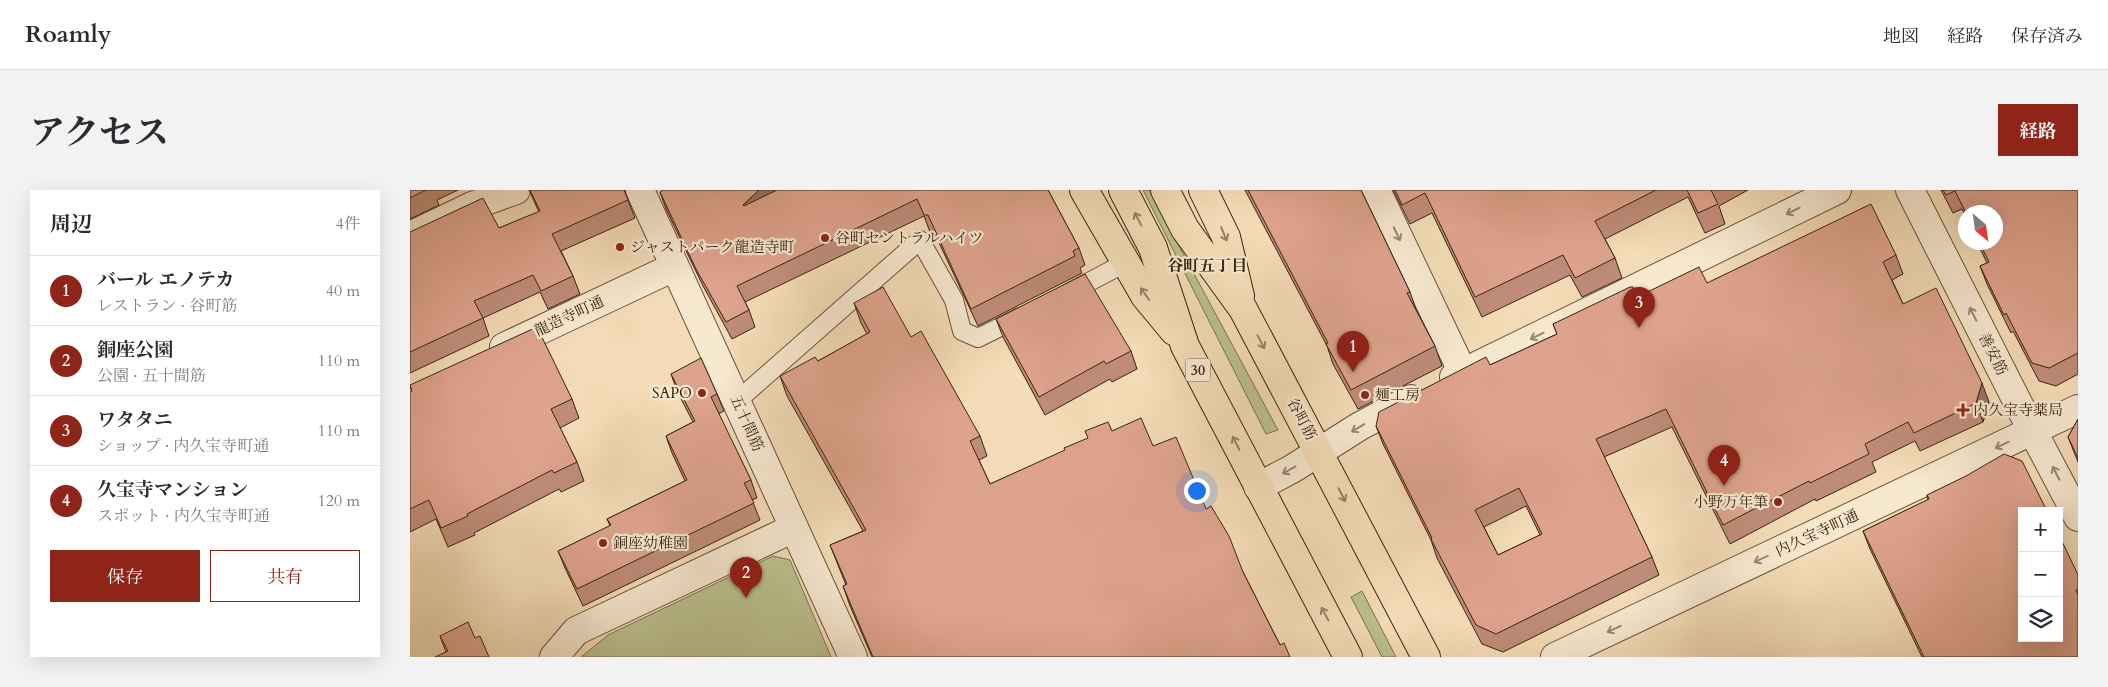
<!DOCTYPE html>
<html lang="ja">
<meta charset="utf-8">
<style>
body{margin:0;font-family:Cardo,"Noto Serif JP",serif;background:#f2f2f3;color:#2b2b33}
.controls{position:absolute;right:15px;bottom:15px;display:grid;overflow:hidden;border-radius:0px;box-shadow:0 5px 20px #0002}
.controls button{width:45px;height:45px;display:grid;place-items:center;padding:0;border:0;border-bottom:1px solid #e1e1e2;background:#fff;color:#2b2b33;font:25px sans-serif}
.compass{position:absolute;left:1548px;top:15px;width:45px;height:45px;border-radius:50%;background:#fff;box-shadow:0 5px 20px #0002;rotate:151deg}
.you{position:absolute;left:786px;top:300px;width:18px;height:18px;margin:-12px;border:4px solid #fff;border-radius:50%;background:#1a73e8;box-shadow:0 0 0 8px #1a73e833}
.badge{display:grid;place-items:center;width:32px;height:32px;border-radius:50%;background:#8f2418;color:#fff;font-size:16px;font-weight:700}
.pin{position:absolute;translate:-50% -41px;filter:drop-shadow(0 1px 2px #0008)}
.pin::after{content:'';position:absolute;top:26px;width:18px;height:15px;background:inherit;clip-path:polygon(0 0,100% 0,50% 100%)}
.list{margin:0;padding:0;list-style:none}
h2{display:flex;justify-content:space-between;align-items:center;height:65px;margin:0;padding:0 20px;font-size:21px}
h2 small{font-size:16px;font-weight:400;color:#7c7c81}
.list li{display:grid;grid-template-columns:32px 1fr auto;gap:15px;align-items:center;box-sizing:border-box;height:70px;padding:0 20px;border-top:1px solid #e1e1e2}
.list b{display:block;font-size:19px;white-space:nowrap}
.list p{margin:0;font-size:16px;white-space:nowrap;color:#7c7c81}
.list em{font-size:16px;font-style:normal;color:#7c7c81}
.actions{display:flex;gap:10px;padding:15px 20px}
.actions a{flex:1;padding:11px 0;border:1px solid #8f2418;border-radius:0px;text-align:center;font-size:18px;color:#8f2418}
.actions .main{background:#8f2418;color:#fff}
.icon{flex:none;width:28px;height:28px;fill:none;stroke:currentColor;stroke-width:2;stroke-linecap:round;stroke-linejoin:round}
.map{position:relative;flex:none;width:1668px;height:467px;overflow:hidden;border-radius:0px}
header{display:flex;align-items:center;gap:30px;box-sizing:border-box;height:70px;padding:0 25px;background:#fff;border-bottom:1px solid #e1e1e2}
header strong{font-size:24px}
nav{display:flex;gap:28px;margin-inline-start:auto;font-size:18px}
.intro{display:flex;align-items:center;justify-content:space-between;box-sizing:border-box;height:120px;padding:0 30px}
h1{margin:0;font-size:35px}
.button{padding:12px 22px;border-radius:0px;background:#8f2418;color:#fff;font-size:18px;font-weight:700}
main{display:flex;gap:30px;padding:0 30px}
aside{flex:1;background:#fff;border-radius:0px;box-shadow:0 5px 20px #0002}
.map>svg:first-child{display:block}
</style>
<header>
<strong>Roamly</strong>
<nav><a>地図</a><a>経路</a><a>保存済み</a></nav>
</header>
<div class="intro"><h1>アクセス</h1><a class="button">経路</a></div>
<main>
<aside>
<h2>周辺<small>4件</small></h2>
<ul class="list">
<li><span class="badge">1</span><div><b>バール エノテカ</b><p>レストラン · 谷町筋</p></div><em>40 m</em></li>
<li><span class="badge">2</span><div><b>銅座公園</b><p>公園 · 五十間筋</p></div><em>110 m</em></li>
<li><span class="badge">3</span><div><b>ワタタニ</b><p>ショップ · 内久宝寺町通</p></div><em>110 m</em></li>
<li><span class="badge">4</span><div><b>久宝寺マンション</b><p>スポット · 内久宝寺町通</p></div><em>120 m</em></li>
</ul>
<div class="actions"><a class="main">保存</a><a>共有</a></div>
</aside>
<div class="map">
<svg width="1668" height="467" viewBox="0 0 1668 467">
<rect width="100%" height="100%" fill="#f3dcb7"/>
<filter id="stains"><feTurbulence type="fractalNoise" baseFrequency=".004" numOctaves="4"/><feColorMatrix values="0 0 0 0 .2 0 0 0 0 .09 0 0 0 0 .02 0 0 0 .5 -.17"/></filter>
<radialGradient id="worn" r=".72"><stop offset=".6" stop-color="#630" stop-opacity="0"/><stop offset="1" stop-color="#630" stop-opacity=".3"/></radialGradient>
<g fill="#bbc08e" stroke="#7a7250">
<polygon points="733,0 739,0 868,240 856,244"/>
<polygon points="363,366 380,370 421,467 171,467 198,445"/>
<polygon points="952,401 986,467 972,467 941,407"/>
</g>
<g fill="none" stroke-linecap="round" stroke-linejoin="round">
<g stroke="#67523c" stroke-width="20">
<g id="service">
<polyline points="660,102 715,73"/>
<polyline points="327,211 510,50 544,110 552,141 568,148 610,127"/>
</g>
</g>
<g stroke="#67523c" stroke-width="30">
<g id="minor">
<polyline points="230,0 443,467"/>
<polyline points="966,0 1053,183"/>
<polyline points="1500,0 1610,217 1668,327"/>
<polyline points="0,46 62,16 106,0"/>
<polyline points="94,157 264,77"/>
<polyline points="1044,187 1427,0"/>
<polyline points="848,297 882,279 950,236 1001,209"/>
<polyline points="144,467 166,441 384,338"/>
<polyline points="1145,467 1668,219"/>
</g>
</g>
<g stroke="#382413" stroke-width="30">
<g id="primary">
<polyline points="674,0 735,106 764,141"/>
<polyline points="713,0 743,58 775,156 938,467"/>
<polyline points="755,0 775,39 833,119 1016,467"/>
<polyline points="793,0 816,47 830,106"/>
</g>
</g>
<use href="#service" stroke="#f7e8d0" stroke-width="18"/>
<use href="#minor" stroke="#f7e8d0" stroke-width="28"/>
<use href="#primary" stroke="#f3dcb7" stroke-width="28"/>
</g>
<g fill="#bf8c79" stroke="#382413" fill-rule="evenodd">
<polygon points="0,0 48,0 27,10 29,15 0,29"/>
<polygon points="119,0 214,0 225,28 151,61 163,86 170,104 138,119 130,102 73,128 79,146 0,183 0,42 89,38 129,22"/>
<polygon points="638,0 669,58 675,75 670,78 672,83 568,136 524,42 520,42 514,26 335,112 339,120 345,137 322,149 293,96 256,19 250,2"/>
<polygon points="835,0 951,0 1000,102 1006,119 1025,156 1032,176 948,219 923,174 917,156"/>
<polygon points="983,0 1338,0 1309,16 1315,34 1295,43 1278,7 1195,49 1205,68 1212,88 1172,107 1160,85 1072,127 1022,23 1000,34"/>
<polygon points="1531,0 1668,0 1668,184 1646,196 1629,191 1603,141 1601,143 1577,94 1570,76 1577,73 1567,52 1586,52 1556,22 1556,27 1552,19 1543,23"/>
<path d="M1486 65 1493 84 1482 90 1493 114 1579 212 1573 232 1510 261 1505 251 1462 272 1466 282 1406 311 1405 309 1320 354 1262 237 1194 267 1242 367 1249 385 1093 462 1072 454 1027 368 1021 350 973 254 966 236 1080 175 1147 144 1143 134 1227 107 1297 93ZM1116 316 1130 345 1088 365 1074 337Z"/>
<polygon points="444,113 501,147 570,246 577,266 569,270 580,294 702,241 743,256 796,319 833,382 870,455 880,467 462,467 440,416 433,396 436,395 420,355 453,341 377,206 370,186 408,171 457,144 451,133"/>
<polygon points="586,129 721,161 727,179 702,192 700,189 635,225 593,147"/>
<polygon points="261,184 307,204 314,221 308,224 341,290 347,308 342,310 350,330 173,416 155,378 148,361 200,336 197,329 275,291 262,263 256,246 283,232 267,201"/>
<polygon points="0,197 162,209 169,228 150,238 167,272 174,291 151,302 149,299 64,343 65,345 38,357 26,329 0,342 0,202 2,202"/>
<polygon points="1668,229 1668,272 1658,247"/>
<polygon points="1517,305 1668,385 1668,467 1512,467 1460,359 1453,341 1518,310"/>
<polygon points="30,446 65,448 36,462"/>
</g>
<g fill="#9b7263" stroke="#382413">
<polygon points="349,0 374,0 339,32 333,15"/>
<polygon points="1572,193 1579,212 1573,232 1566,213"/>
</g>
<g fill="#dea38d" stroke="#382413" fill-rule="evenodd">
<polygon points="0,0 16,0 0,8"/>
<polygon points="120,0 214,0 218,10 142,44 163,86 131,101 123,85 64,111 73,128 0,162 0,42 73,8 89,38 130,21"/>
<polygon points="253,0 349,0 333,15 334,16 367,0 638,0 669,58 663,61 665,66 561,119 518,25 514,25 507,9 327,96 339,120 316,132 286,79 250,2"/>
<polygon points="838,0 951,0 1000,102 997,103 1025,156 941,200 916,154 918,153"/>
<polygon points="985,0 1246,0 1185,31 1205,68 1165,88 1153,65 1065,107 1015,3 992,15"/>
<polygon points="1277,0 1301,0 1308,14 1288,23"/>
<polygon points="1533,0 1668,0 1668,163 1639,178 1622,173 1596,123 1594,125 1570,76 1579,72 1569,52 1586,52 1586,22 1556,23 1545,1 1536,5"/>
<path d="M1461 14 1486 65 1473 72 1493 114 1526 98 1572 193 1566 213 1504 243 1498 232 1455 254 1459 264 1400 293 1399 291 1313 335 1256 219 1186 249 1242 367 1086 444 1066 435 1021 349 1022 348 966 236 969 222 1076 167 1080 175 1147 144 1143 134 1220 97H1223L1227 107 1289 77 1297 93ZM1109 298 1132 344 1088 365 1065 320Z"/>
<polygon points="675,84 721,161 696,174 694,171 629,207 586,129"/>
<polygon points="473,97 501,147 511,141 570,246 560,251 580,294 655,260 654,258 678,248 675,241 698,232 702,241 731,228 743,256 766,247 796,319 801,316 819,346 833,382 870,455 874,453 880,467 463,467 433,396 437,394 420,355 456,340 370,186 405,167 408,171 460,142 444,113"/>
<polygon points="127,137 162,209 141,219 167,272 144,283 142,280 57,324 58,326 31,338 19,310 0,319 0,202 2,201 0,195"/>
<polygon points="291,168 307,204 301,207 341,290 334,293 344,313 167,399 148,361 201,335 197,329 277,290 256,246 285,231 261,184"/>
<polygon points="1668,229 1668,268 1658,247"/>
<polygon points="1594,264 1612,271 1637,321 1612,321 1612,448 1649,448 1649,345 1668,385 1668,399 1666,400 1668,405 1668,467 1514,467 1453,341 1519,309 1517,305 1556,286"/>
<polygon points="58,432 65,448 70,446 79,467 25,467 38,461 30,446"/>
</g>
<defs><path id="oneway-shaft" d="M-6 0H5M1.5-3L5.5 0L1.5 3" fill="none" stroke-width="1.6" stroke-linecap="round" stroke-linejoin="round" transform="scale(1.25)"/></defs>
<g stroke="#988672">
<use href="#oneway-shaft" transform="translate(1383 21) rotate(154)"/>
<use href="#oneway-shaft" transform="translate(987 44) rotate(65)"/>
<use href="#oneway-shaft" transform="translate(1563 124) rotate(-117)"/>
<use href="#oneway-shaft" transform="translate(1127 146) rotate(154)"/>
<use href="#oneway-shaft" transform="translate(948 238) rotate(149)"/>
<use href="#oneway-shaft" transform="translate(1592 255) rotate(154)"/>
<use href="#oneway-shaft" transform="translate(879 280) rotate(151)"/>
<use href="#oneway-shaft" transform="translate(1646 283) rotate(-117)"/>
<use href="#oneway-shaft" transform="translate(1351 369) rotate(155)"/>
<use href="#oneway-shaft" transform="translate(1204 439) rotate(155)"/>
</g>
<g stroke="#968065">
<use href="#oneway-shaft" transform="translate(728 29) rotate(-118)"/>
<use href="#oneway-shaft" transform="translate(814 44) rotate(68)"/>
<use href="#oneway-shaft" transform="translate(735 104) rotate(-125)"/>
<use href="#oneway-shaft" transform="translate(851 152) rotate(62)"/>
<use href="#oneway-shaft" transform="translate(826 253) rotate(-117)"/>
<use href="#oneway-shaft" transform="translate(932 305) rotate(63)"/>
<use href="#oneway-shaft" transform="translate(915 424) rotate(-118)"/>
</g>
<g fill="#8f2418" stroke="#f7e8d0" stroke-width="2">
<circle cx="415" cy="48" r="5"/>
<circle cx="210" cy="57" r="5"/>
<circle cx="292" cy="203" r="5"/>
<circle cx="955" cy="205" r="5"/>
<path d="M1550.5 212.5h5v5h5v5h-5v5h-5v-5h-5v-5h5z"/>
<circle cx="1368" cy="312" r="5"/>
<circle cx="193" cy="353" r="5"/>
</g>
<g text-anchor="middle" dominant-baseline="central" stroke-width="4.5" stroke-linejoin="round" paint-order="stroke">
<rect fill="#f7e8d0" stroke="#715f4c" stroke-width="1" x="775.5" y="168.5" width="25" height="23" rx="4"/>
<g font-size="14" font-weight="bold" fill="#382413">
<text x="788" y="180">30</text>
</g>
<g font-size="15" fill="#382413" stroke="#f7e8d0" text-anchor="start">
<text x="425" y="48">谷町セントラルハイツ</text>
<text x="220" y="57">ジャストパーク龍造寺町</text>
<text x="282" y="203" text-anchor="end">SAPO</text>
<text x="965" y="205">麺工房</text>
<text x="1563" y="220">内久宝寺薬局</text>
<text x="1358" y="312" text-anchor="end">小野万年筆</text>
<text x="203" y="353">銅座幼稚園</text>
</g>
<g font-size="15" fill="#382413" stroke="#f7e8d0">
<text transform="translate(159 126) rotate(-25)">龍造寺町通</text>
<text transform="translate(1583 164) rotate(63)">善安筋</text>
<text transform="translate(892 229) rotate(62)">谷町筋</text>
<text transform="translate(337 233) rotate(66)">五十間筋</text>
<text transform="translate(1407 343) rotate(-25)">内久宝寺町通</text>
</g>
<g font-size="16" font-weight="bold" fill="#382413" stroke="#f7e8d0">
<text x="797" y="76">谷町五丁目</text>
</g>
</g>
<rect width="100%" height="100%" filter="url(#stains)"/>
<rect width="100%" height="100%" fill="url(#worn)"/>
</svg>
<div class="controls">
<button>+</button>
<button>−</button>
<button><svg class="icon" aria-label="layers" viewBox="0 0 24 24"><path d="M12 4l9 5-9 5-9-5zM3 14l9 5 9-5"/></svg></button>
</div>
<svg class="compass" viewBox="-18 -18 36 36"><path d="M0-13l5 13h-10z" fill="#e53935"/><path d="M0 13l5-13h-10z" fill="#7c7c81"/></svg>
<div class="you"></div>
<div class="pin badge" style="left:943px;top:182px">1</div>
<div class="pin badge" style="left:336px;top:408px">2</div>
<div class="pin badge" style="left:1229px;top:138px">3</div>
<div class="pin badge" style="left:1314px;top:296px">4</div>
</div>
</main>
